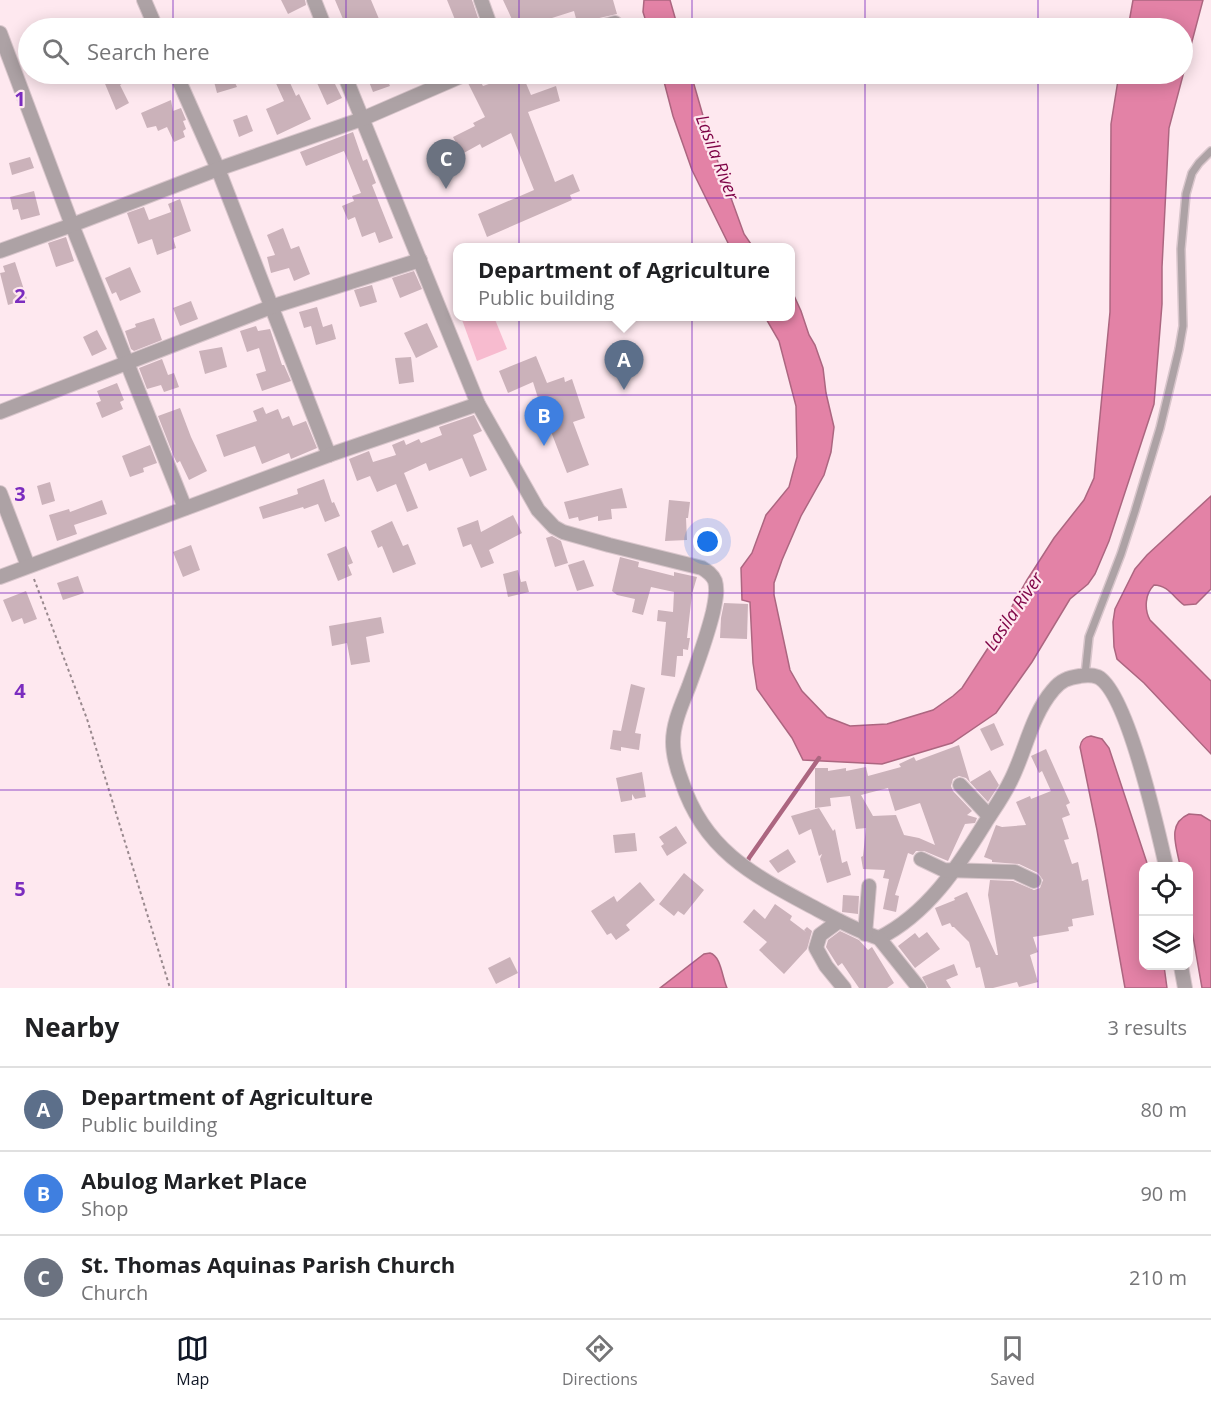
<!DOCTYPE html>
<style>
body{margin:0;font-family:"Open Sans",sans-serif;background:#f6f6f6;color:#202124}
.controls{position:absolute;right:18px;bottom:18px;display:grid;overflow:hidden;border-radius:12px;box-shadow:0 3px 15px #0003}
.controls button{width:54px;height:54px;display:grid;place-items:center;padding:0;border:0;border-bottom:2px solid #e0e0e0;background:#fff;color:#202124;font:30px sans-serif}
.you{position:absolute;left:708px;top:542px;width:21px;height:21px;margin:-15px;border:4px solid #fff;border-radius:50%;background:#1a73e8;box-shadow:0 0 0 9px #1a73e833}
.badge{display:grid;place-items:center;width:39px;height:39px;border-radius:50%;background:#111827;color:#fff;font-size:20px;font-weight:700}
.pin{position:absolute;translate:-50% -50px;filter:drop-shadow(0 2px 3px #0008)}
.pin::after{content:'';position:absolute;top:32px;width:21px;height:18px;background:inherit;clip-path:polygon(0 0,100% 0,50% 100%)}
.popup{position:absolute;left:453px;top:243px;width:342px;height:78px;box-sizing:border-box;display:grid;place-content:center;border-radius:12px;background:#fff;filter:drop-shadow(0 2px 4px #0005);font-size:20px;white-space:nowrap;color:#757577}
.popup b{font-size:22px;color:#202124}
.popup::after{content:'';position:absolute;left:50%;top:100%;margin-left:-12px;border:12px solid transparent;border-top-color:#fff}
.list{margin:0;padding:0;list-style:none}
h2{display:flex;justify-content:space-between;align-items:center;height:78px;margin:0;padding:0 24px;font-size:26px}
h2 small{font-size:20px;font-weight:400;color:#757577}
.list li{display:grid;grid-template-columns:39px 1fr auto;gap:18px;align-items:center;box-sizing:border-box;height:84px;padding:0 24px;border-top:2px solid #e0e0e0}
.list b{display:block;font-size:22px;white-space:nowrap}
.list p{margin:0;font-size:20px;white-space:nowrap;color:#757577}
.list em{font-size:20px;font-style:normal;color:#757577}
.icon{flex:none;width:33px;height:33px;fill:none;stroke:currentColor;stroke-width:2;stroke-linecap:round;stroke-linejoin:round}
.map{position:relative;flex:none;width:1211px;height:988px;overflow:hidden}
.search{position:absolute;background:#fff;box-shadow:0 3px 15px #0003;left:18px;right:18px;top:18px;height:66px;display:flex;align-items:center;gap:15px;box-sizing:border-box;padding:0 21px;border-radius:33px;color:#757577;font-size:22px}
.sheet{height:330px;background:#fff}
nav{display:flex;justify-content:space-around;align-items:center;box-sizing:border-box;height:84px;border-top:2px solid #e0e0e0;background:#fff;font-size:16px;color:#757577}
nav a{display:grid;justify-items:center;gap:3px}
nav .on{color:#111827}
.map>svg:first-child{display:block}
</style>
<div class="map">
<svg width="1211" height="988" viewBox="0 0 1211 988">
<rect width="100%" height="100%" fill="#fee8ef"/>
<polygon fill="#f7bbcf" points="461,317 494,317 507,349 477,361"/>
<g fill="#e382a6" stroke="#ac6680" stroke-width="1.5">
<polygon points="644,0 670,0 678,28 648,28 643,12"/>
<polygon points="1133,0 1203,0 1169,128 1162,267 1162,304 1154,404 1109,541 1095,574 1088,584 1070,599 1032,662 996,713 952,743 882,764 803,760 792,738 757,689 753,663 750,602 742,600 741,568 752,553 766,515 789,487 797,457 796,406 779,341 765,317 790,316 791,289 801,311 809,335 815,345 823,368 826,393 834,427 831,452 824,475 801,516 782,560 774,583 774,595 790,670 802,691 827,717 850,726 887,724 933,710 953,696 962,688 990,645 1027,580 1054,538 1084,500 1094,478 1110,312 1111,124 1119,74 1182,74 1182,28 1128,28"/>
<polygon points="662,74 691,74 710,140 744,234 753,247 730,247 692,170 673,116"/>
<path d="M1211 496V589L1196 604 1184 605C1174 598 1168 585 1154 585 1145 594 1144 609 1150 620L1211 681V754L1144 683 1117 659 1114 647 1113 622 1115 609 1135 569 1147 555Z"/>
<path d="M1091 736 1102 739 1109 748 1148 866H1144V966H1164L1167 988H1125L1097 830 1080 747C1081 740 1084 737 1091 736Z"/>
<path d="M1189 814 1201 815 1211 821V988H1202L1189 913 1188 866H1180C1177 847 1166 824 1189 814Z"/>
<path d="M710 953C721 956 722 977 727 988H660L704 954Z"/>
</g>
<g fill="none" stroke-linecap="round" stroke-linejoin="round">
<polyline stroke="#ac6680" stroke-width="4.5" points="746,865 749,858 819,758"/>
</g>
<g fill="#cbb2ba" fill-rule="evenodd">
<polygon points="281,0 305,0 306,5 288,14"/>
<polygon points="335,0 371,0 379,19 357,28 334,28 333,23 343,19"/>
<polygon points="447,0 472,0 478,18 458,27"/>
<polygon points="503,0 613,0 617,14 595,19 578,26 574,11 552,18 556,28 516,28"/>
<polygon points="115,74 121,74 125,82 120,85 129,103 116,110 103,79"/>
<polygon points="212,74 231,74 237,87 217,93"/>
<polygon points="286,74 296,96 299,94 311,119 277,135 266,109 284,101 274,79"/>
<polygon points="313,74 330,74 342,98 327,105"/>
<polygon points="366,74 385,74 390,86 373,92"/>
<polygon points="518,74 522,74 531,95 556,86 560,101 528,112 555,182 573,174 580,191 570,195 572,200 487,237 478,214 534,190 511,133 482,148 480,144 462,154 453,137 475,126 473,123 485,117 468,83 478,77 483,86"/>
<polygon points="171,100 173,111 181,108 186,120 183,121 186,129 183,131 185,137 174,142 167,127 158,131 156,126 147,128 141,113"/>
<polygon points="247,115 253,131 239,137 233,120"/>
<polygon points="353,132 363,161 367,159 376,183 372,185 393,238 379,243 375,232 362,237 355,217 348,220 342,206 354,201 352,196 361,193 344,151 306,166 300,152"/>
<polygon points="30,157 34,168 12,175 9,163"/>
<polygon points="34,191 40,215 21,220 18,209 13,210 10,197"/>
<polygon points="180,199 191,231 173,238 176,248 157,255 152,239 138,244 127,213 144,207 149,220 171,212 168,204"/>
<polygon points="283,228 291,249 299,246 310,274 294,281 289,268 271,273 267,257 275,255 267,235"/>
<polygon points="66,237 74,261 56,267 48,243"/>
<polygon points="15,262 27,299 8,305 0,273 5,272 3,266"/>
<polygon points="130,267 141,292 120,301 116,292 112,294 105,278"/>
<polygon points="414,271 422,289 400,298 392,278"/>
<polygon points="372,285 377,302 360,307 354,290"/>
<polygon points="191,301 198,319 180,326 173,308"/>
<polygon points="317,307 323,327 332,324 336,339 316,345 311,326 304,328 299,312"/>
<polygon points="154,318 162,340 134,351 131,349 125,331 136,327 135,324"/>
<polygon points="427,323 438,347 416,358 404,333"/>
<polygon points="256,326 258,331 270,329 282,365 284,365 291,381 262,391 256,374 266,371 259,348 247,352 240,331"/>
<polygon points="97,330 107,349 92,356 83,337"/>
<polygon points="222,347 227,367 205,374 199,351"/>
<polygon points="536,356 547,383 564,377 565,382 572,379 585,418 573,422 589,465 567,473 550,429 548,430 533,382 508,393 499,371"/>
<polygon points="411,357 414,382 399,384 395,358"/>
<polygon points="162,359 168,375 174,373 179,387 164,392 161,385 147,389 139,368"/>
<polygon points="117,383 124,400 120,402 123,409 102,418 96,403 101,401 97,391"/>
<polygon points="263,407 266,414 278,409 282,419 289,416 293,426 306,421 317,448 291,459 289,453 262,464 255,446 224,457 216,435 257,421 253,411"/>
<polygon points="180,408 191,437 207,471 189,480 180,461 177,463 174,457 158,416"/>
<polygon points="474,415 482,431 473,435 487,470 470,477 462,458 429,471 426,463 404,473 418,508 407,512 396,484 377,492 370,476 357,481 349,459 369,451 373,462 396,455 392,445 404,440 406,445 419,439 421,443 442,435 439,427"/>
<polygon points="150,445 157,463 143,468 144,472 130,477 122,456"/>
<polygon points="324,479 332,503 334,502 340,516 325,522 318,504 304,509 303,507 263,519 259,507 298,494 297,489"/>
<polygon points="50,482 55,501 42,505 37,486"/>
<polygon points="622,488 627,508 611,509 612,519 598,521 598,516 579,521 578,517 569,519 564,502"/>
<polygon points="102,500 107,514 74,525 77,534 57,541 49,515 69,509 70,512"/>
<polygon points="669,500 690,502 688,518 686,518 687,540 665,541"/>
<polygon points="513,515 522,533 489,550 494,563 481,568 471,544 463,547 457,528 478,520 481,532"/>
<polygon points="392,521 403,546 408,544 416,564 393,573 382,546 378,548 371,531"/>
<polygon points="552,536 561,541 568,563 555,567 546,538"/>
<polygon points="191,545 200,570 183,577 173,552"/>
<polygon points="346,546 353,563 348,565 352,575 338,581 327,554"/>
<polygon points="620,557 639,562 638,567 674,576 674,572 697,577 692,594 687,638 690,638 688,650 683,649 683,656 677,656 675,677 661,675 666,622 657,621 658,610 673,612 674,592 651,587 643,615 632,612 635,599 617,595 612,591"/>
<polygon points="584,560 594,586 577,591 568,565"/>
<polygon points="518,570 521,582 526,581 529,592 508,597 503,574"/>
<polygon points="78,576 84,593 63,600 57,583"/>
<polygon points="26,591 37,619 24,624 22,618 12,622 3,600"/>
<polygon points="724,603 748,604 747,639 720,638 721,618"/>
<polygon points="381,617 384,633 366,637 370,662 351,665 347,643 332,646 329,626"/>
<polygon points="631,684 645,688 635,733 641,734 639,750 621,747 621,751 610,749 613,730 621,731"/>
<polygon points="994,723 1004,745 991,751 980,729"/>
<path d="M959 745 970 782 990 770 999 785 988 802 966 778 959 776 953 779 951 786 953 791 972 811 967 815 977 818 975 823 965 824 948 861 924 851H916L913 855 908 853 895 895 899 896 896 912 883 909 889 879 883 878 885 870 863 869 861 857 863 856 866 828 856 829 850 796 830 798 831 806 815 808V768H828V771L846 768V771L866 767 868 776 901 767 899 764 914 757 916 761ZM888 788 895 811 920 803 935 845 919 838 904 835 896 815 873 816 861 795Z"/>
<polygon points="1046,749 1070,803 1066,805 1070,815 1062,818 1069,839 1064,840 1072,864 1078,862 1082,881 1088,879 1094,915 1072,919 1073,926 1068,927 1069,931 1033,937 1038,952 1030,955 1038,982 1019,987 1017,982 993,988 985,988 980,967 976,968 969,942 954,927 952,927 950,923 942,926 935,908 955,900 954,898 967,892 996,955 998,955 988,895 990,880 1013,881 1034,890 1040,888 1043,880 1038,873 1019,864 992,862 992,860 984,857 996,825 1002,827 1026,825 1016,802 1030,796 1031,799 1051,791 1042,771 1039,773 1031,756"/>
<polygon points="642,772 646,797 635,799 632,794 632,800 621,802 616,778"/>
<polygon points="819,808 833,831 835,829 842,863 847,861 851,875 827,883 820,859 822,854 819,856 811,829 799,835 791,816"/>
<polygon points="676,826 687,843 667,856 661,846 664,844 659,837"/>
<polygon points="635,833 637,851 615,853 613,835"/>
<polygon points="788,849 796,862 778,873 769,861"/>
<polygon points="684,873 704,890 684,915 678,911 674,916 659,904"/>
<polygon points="640,882 655,900 626,925 630,930 616,940 611,933 607,935 591,911 614,896 617,902"/>
<polygon points="843,895 859,896 858,914 842,912"/>
<polygon points="775,904 792,916 790,920 806,932 804,930 807,927 812,931 807,949 784,974 759,950 767,942 743,922 754,909 765,919"/>
<polygon points="840,931 859,940 868,950 872,947 894,983 887,988 859,988 842,963 838,966 826,947 828,940"/>
<polygon points="927,932 940,949 915,968 898,946 915,933 919,938"/>
<polygon points="510,957 518,973 496,984 488,968"/>
<polygon points="954,964 958,975 946,980 951,988 928,988 922,977"/>
</g>
<g fill="none" stroke-linecap="round" stroke-linejoin="round">
<g stroke="#d8c5cb" stroke-width="10">
<polyline id="lane" points="1085,675 1089,637 1121,554 1135,511 1160,428 1179,349 1183,326 1181,249 1186,194 1192,173 1199,163 1211,151"/>
</g>
<g stroke="#d8c5cb" stroke-width="16">
<g id="street">
<polyline points="144,0 156,28"/>
<polyline points="314,0 325,28"/>
<polyline points="481,0 491,28"/>
<polyline points="597,28 615,23"/>
<polyline points="0,33 72,225 185,508"/>
<polyline points="176,74 218,169 329,455"/>
<path d="M344 74 478 404 538 510 554 527 563 532 609 545 702 568C707 571 712 574 715 581 718 591 715 602 713 612 707 637 698 661 689 686 682 704 673 723 673 742 673 756 677 769 682 782 704 849 751 874 809 905 832 917 854 930 879 938 927 914 958 867 985 823 994 809 1004 795 1011 780 1026 750 1031 716 1053 690 1061 680 1068 678 1080 676 1085 675 1093 675 1098 677 1127 692 1158 831 1166 866"/>
<polyline points="0,251 72,225 218,169 362,119 466,74"/>
<polyline points="0,412 271,307 420,260"/>
<polyline points="0,493 28,566"/>
<polyline points="0,577 329,455 478,404"/>
<polyline points="960,785 989,816"/>
<polyline points="921,859 944,870 1015,872 1034,881"/>
<polyline points="839,921 820,935 816,948 826,966 844,988"/>
<polyline points="865,934 869,886"/>
<polyline points="879,938 919,988"/>
<polyline points="1181,966 1185,988"/>
</g>
</g>
<polyline stroke="#99898e" stroke-width="2" stroke-dasharray="3 3" stroke-linecap="butt" points="34,579 87,719 170,988"/>
<use href="#lane" stroke="#ada2a5" stroke-width="7"/>
<use href="#street" stroke="#ada2a5" stroke-width="14"/>
</g>
<path fill="none" stroke="#7b2cbf" stroke-width="1.5" stroke-opacity="0.55" d="M173 0V28M346 0V28M519 0V28M692 0V28M865 0V28M1038 0V28M173 74V988M346 74V988M519 74V988M692 74V988M865 74V988M1038 74V988M0 198H1211M0 395H1211M0 593H1211M0 790H1211"/>
<g text-anchor="middle" dominant-baseline="central" stroke-width="4.5" stroke-linejoin="round" paint-order="stroke">
<g font-size="18" font-style="italic" fill="#7e0346" stroke="#fee8ef">
<text transform="translate(718 157) rotate(69)">Lasila River</text>
<text transform="translate(1013 611) rotate(-56)">Lasila River</text>
</g>
</g>
<g font-size="20" text-anchor="middle" font-weight="bold" fill="#7b2cbf" stroke="#fee8ef" stroke-width="4.5" stroke-linejoin="round" paint-order="stroke">
<text x="20" y="106">1</text>
<text x="20" y="303">2</text>
<text x="20" y="501">3</text>
<text x="20" y="698">4</text>
<text x="20" y="896">5</text>
</g>
</svg>
<div class="controls">
<button><svg class="icon" aria-label="locate" viewBox="0 0 24 24"><circle cx="12" cy="12" r="6"/><path d="M12 2v4M12 18v4M2 12h4M18 12h4"/></svg></button>
<button><svg class="icon" aria-label="layers" viewBox="0 0 24 24"><path d="M12 4l9 5-9 5-9-5zM3 14l9 5 9-5"/></svg></button>
</div>
<div class="you"></div>
<div class="pin badge" style="left:624px;top:390px;background:#5c6f8a">A</div>
<div class="popup"><b>Department of Agriculture</b>Public building</div>
<div class="pin badge" style="left:544px;top:446px;background:#3f7fe0">B</div>
<div class="pin badge" style="left:446px;top:189px;background:#6b7280">C</div>
<div class="search"><svg class="icon" aria-label="search" viewBox="0 0 24 24"><circle cx="10" cy="10" r="6"/><path d="M15 15l6 6"/></svg>Search here</div>
</div>
<section class="sheet">
<h2>Nearby<small>3 results</small></h2>
<ul class="list">
<li><span class="badge" style="background:#5c6f8a">A</span><div><b>Department of Agriculture</b><p>Public building</p></div><em>80 m</em></li>
<li><span class="badge" style="background:#3f7fe0">B</span><div><b>Abulog Market Place</b><p>Shop</p></div><em>90 m</em></li>
<li><span class="badge" style="background:#6b7280">C</span><div><b>St. Thomas Aquinas Parish Church</b><p>Church</p></div><em>210 m</em></li>
</ul>
</section>
<nav>
<a class="on"><svg class="icon" aria-label="map" viewBox="0 0 24 24"><path d="M3 6l6-2 6 2 6-2v14l-6 2-6-2-6 2zM9 4v14M15 6v14"/></svg>Map</a>
<a><svg class="icon" aria-label="directions" viewBox="0 0 24 24"><path d="M12 3l9 9-9 9-9-9zM9 14v-3h6M13 9l2 2-2 2"/></svg>Directions</a>
<a><svg class="icon" aria-label="saved" viewBox="0 0 24 24"><path d="M7 4h10v16l-5-4-5 4z"/></svg>Saved</a>
</nav>
